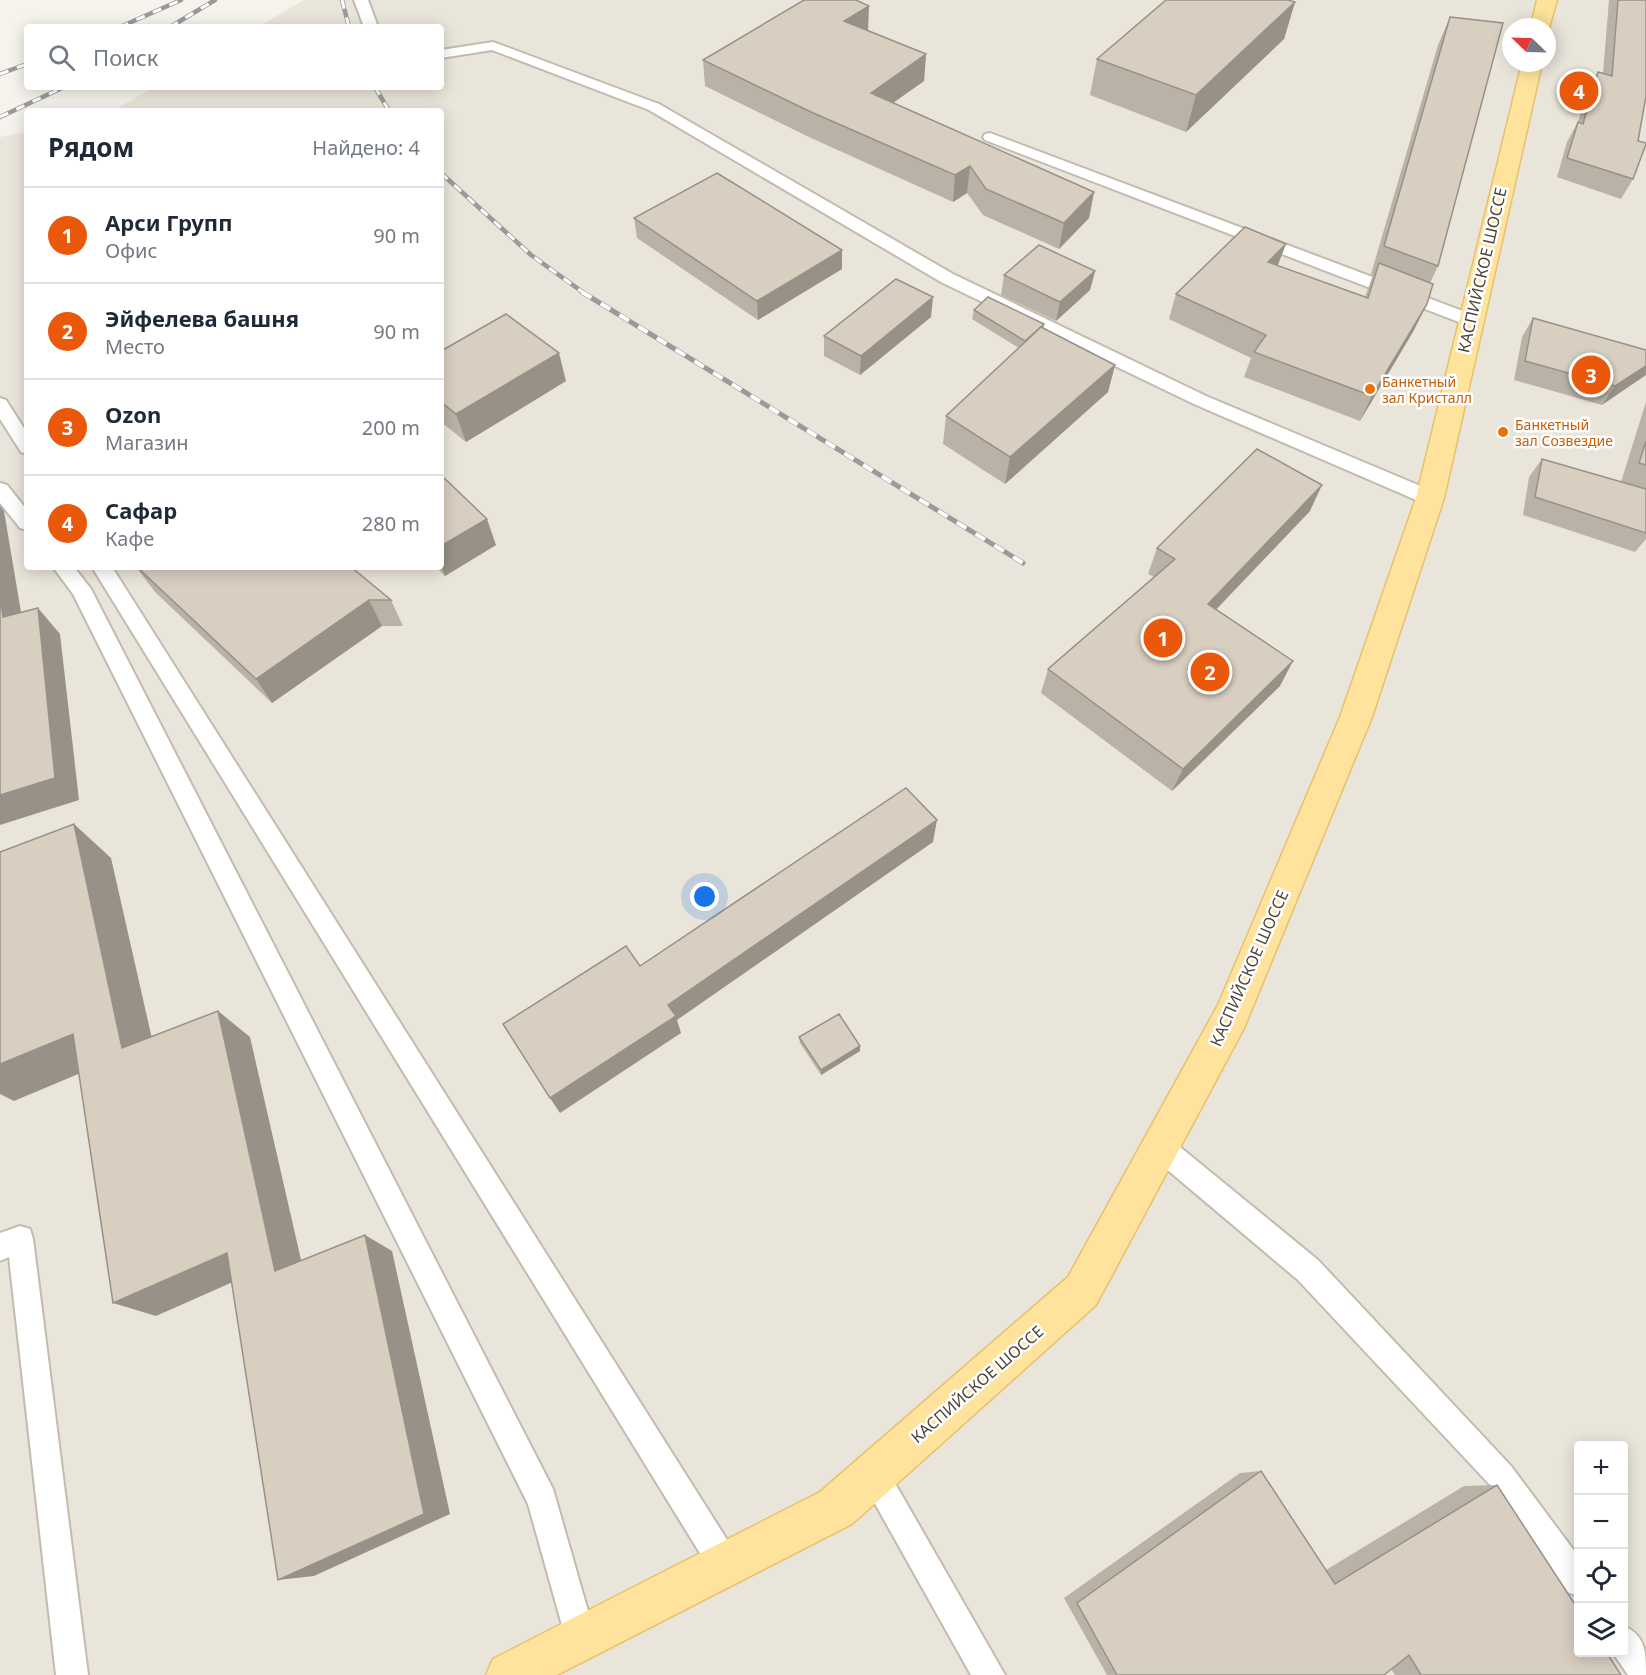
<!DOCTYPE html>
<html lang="ru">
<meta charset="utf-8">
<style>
body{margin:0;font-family:"Noto Sans",sans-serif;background:#f2f2f3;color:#1f2937}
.controls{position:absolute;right:18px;bottom:18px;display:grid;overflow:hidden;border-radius:6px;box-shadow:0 3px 15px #0003}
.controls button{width:54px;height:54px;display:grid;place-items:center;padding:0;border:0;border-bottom:2px solid #e0e1e3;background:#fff;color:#1f2937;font:30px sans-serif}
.compass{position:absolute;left:1502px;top:18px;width:54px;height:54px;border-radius:50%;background:#fff;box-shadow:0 3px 15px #0003;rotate:293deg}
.you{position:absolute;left:705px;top:897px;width:21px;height:21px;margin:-15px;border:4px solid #fff;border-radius:50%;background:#1a73e8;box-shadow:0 0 0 9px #1a73e833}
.badge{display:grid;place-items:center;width:39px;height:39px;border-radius:50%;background:#ea580c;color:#fff;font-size:20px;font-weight:700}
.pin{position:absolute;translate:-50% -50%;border:3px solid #fff;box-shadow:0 2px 6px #0006}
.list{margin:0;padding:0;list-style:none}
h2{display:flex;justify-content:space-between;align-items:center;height:78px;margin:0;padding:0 24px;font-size:26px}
h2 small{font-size:20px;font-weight:400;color:#747a83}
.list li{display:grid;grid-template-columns:39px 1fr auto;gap:18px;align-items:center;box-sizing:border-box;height:96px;padding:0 24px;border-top:2px solid #e0e1e3}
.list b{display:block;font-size:22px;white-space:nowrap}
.list p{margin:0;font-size:20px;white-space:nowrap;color:#747a83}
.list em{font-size:20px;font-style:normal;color:#747a83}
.icon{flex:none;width:33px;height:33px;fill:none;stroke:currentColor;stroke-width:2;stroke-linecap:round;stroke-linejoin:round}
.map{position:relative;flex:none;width:1646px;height:1675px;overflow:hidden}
.search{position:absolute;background:#fff;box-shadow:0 3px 15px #0003;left:24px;top:24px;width:420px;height:66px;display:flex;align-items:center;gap:15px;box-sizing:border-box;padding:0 21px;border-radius:6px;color:#747a83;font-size:22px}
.panel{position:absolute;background:#fff;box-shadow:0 3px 15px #0003;left:24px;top:108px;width:420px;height:462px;border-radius:6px}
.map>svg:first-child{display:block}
</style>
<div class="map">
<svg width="1646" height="1675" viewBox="0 0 1646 1675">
<rect width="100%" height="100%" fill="#f6f3ec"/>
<path fill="#eae5da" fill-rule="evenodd" d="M304 0H1646V1675H0V137L27 132V567H441V111H113L154 87H441V27H258ZM1511 27H1547V63H1511ZM1578 1446H1624V1652H1578Z"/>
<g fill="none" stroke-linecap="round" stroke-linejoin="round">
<g stroke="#c2bbae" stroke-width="4">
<g id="service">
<polygon points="354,0 368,0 378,27 364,27"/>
<polygon points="493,42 659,104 953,274 1206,396 1437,493 1439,498 1437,503 1423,503 1194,404 941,282 649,110 492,50 441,58 441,50"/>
<polygon points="990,133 1476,316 1478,320 1476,324 1464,324 985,140 983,137 985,134"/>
<polygon points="0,398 6,400 27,433 27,454 21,452 0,419"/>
<polygon points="0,483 7,485 27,510 27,530 20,528 0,503"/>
<polygon points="53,567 74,567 91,589 553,1489 596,1639 591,1650 580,1655 569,1650 528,1504 73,594"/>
<polygon points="92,567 112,567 736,1554 740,1565 736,1576 725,1580 714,1576"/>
<polygon points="1160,1134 1169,1138 1318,1260 1511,1466 1578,1556 1578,1596 1567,1592 1491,1486 1298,1280 1151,1156 1147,1147 1151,1138"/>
<polygon points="20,1226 30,1229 33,1239 88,1675 56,1675 9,1257 0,1261 0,1233"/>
<polygon points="874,1459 884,1464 1005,1675 971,1675 864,1484 859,1474 864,1464"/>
<path d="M1624 1626C1646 1636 1646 1653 1646 1675H1628L1613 1653 1624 1652Z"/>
</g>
</g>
<g stroke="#e6c16a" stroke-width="3">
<g id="primary">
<polygon points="1537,0 1557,0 1548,31 1547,27 1531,27"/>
<polygon points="1522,63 1542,63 1444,498 1372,717 1244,1028 1096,1305 852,1524 557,1675 486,1675 493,1659 820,1492 1068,1277 1218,1005 1340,717 1416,498"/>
</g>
</g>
<use href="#service" fill="#fff" fill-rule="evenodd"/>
<use href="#primary" fill="#ffe39c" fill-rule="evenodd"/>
<g stroke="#9a9a9a" stroke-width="4.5">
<g id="rail-far1">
<polyline points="342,0 349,27"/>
<polyline points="120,27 181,0"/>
<polyline points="170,27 215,0"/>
<polyline points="0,74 27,64"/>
<polyline points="375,87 389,111"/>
<polyline points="0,117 64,87"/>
<polyline points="441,173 531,255 584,293"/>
</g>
</g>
<g stroke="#9a9a9a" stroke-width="5">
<polyline id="rail" points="582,292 1023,563"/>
</g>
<use href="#rail-far1" stroke="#fff" stroke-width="3" stroke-dasharray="9" stroke-linecap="butt"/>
<use href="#rail" stroke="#fff" stroke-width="4" stroke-dasharray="11" stroke-linecap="butt"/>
</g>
<g fill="#bab2a6">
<polygon points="1609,0 1646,0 1638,141 1633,179 1621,199 1557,177 1567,142 1578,122 1588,91 1598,72 1603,73"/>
<polygon points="1295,2 1284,39 1186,132 1090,95 1097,59"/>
<polygon points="1450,17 1438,266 1430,283 1414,330 1360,421 1244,377 1251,358 1169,319 1176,294 1278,266 1365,297 1373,275 1371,274 1438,45"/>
<polygon points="868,31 926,54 924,81 893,103 1094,192 1089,218 1059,249 983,215 967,193 953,202 811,138 705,86 703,60"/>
<polygon points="634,218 842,250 842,269 758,320 637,238"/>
<polygon points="1095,271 1090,290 1056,321 1001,295 1004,275"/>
<polygon points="974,310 1044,324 1044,328 1115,365 1108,392 1005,484 943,444 946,416 1019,348 972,319"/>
<polygon points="931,317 860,375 824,356 824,336"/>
<polygon points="1533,318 1646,350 1602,405 1514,380 1522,337"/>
<polygon points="441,351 566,381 466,442 441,422"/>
<polygon points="1646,402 1646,539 1635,552 1523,515 1529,477 1542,459 1621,482"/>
<polygon points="441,475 496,545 445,576 436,567 441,567"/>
<polygon points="1310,511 1216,610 1280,686 1172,791 1041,693 1048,669 1154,577 1148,574 1157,548"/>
<polygon points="136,567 391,600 403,626 382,626 272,703 155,592"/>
<polygon points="799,1037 860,1046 860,1051 821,1075 800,1043"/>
<polygon points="1261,1471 1326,1570 1464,1486 1497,1485 1621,1675 1395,1675 1391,1669 1384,1675 1107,1675 1064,1598 1240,1473"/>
</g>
<g fill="#979187">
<polygon points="1295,2 1284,39 1186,132 1196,95"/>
<polygon points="869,6 868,32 844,21"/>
<polygon points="926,54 924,81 870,119 871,93"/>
<polygon points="970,166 967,193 953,202 955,175"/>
<polygon points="1094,192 1089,218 1059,249 1064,223"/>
<polygon points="1286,244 1276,270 1268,262"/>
<polygon points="842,250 842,269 758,320 757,301"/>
<polygon points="1095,271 1090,290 1056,321 1060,302"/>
<polygon points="933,297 931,317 860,375 861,356"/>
<polygon points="1427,304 1414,330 1360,421 1372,396"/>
<polygon points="559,353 566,381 466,442 456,414"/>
<polygon points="1115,365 1108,392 1005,484 1010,457"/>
<polygon points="1646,366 1646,375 1602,405 1615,386"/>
<polygon points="1322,485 1310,511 1197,629 1208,604"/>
<polygon points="0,506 4,511 26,642 3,617 0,597"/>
<polygon points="487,519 496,545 445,576 441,566 441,546"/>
<polygon points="369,600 382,626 272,703 256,679"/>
<polygon points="38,608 60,634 79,800 0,825 0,795"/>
<polygon points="1293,661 1280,686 1172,791 1183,769"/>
<polygon points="937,820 933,842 677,1020 681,1033 560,1113 550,1098 668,1005"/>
<polygon points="74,824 111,858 160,1074 122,1048"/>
<polygon points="218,1011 250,1037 307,1286 275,1271"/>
<polygon points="73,1034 114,1059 14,1101 0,1094 0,1064"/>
<polygon points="860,1046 860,1051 821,1075 821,1070"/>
<polygon points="365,1235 392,1251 450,1514 314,1576 278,1580"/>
<polygon points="227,1253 262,1269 156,1316 113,1303"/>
</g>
<g fill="#d8cfc1" stroke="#979187" stroke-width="1.5">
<polygon points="804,0 856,0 869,6 844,21 926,54 871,93 1094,192 1064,223 986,189 970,166 955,175 811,112 703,60"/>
<polygon points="1166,0 1288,0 1295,2 1196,95 1097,59"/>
<polygon points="1618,0 1646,0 1646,96 1638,141 1646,143 1646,144 1633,179 1567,158 1578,122 1583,124 1598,72 1612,76"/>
<polygon points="1450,17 1503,23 1438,266 1384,246"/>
<polygon points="717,173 842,250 757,301 634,218"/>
<polygon points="1245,227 1286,244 1268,262 1368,298 1379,263 1433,284 1427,304 1372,396 1254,352 1266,335 1176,294"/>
<polygon points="1039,245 1095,271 1060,302 1004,275"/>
<polygon points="896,279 933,297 861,356 824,336"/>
<polygon points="988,297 1044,324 1025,341 974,310"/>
<polygon points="506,314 559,353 456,414 441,402 441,351"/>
<polygon points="1533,318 1646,350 1646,366 1615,386 1525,361"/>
<polygon points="1041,327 1115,365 1010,457 946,416"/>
<polygon points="1646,441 1646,465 1639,463"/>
<polygon points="1257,449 1322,485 1208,604 1293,661 1183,769 1048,669 1175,559 1157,548"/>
<polygon points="1542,459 1646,489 1646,533 1535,497"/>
<polygon points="441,475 487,519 441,546"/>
<polygon points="137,567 351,567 391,600 369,600 256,679"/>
<polygon points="0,597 3,617 38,608 55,778 0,795"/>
<polygon points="906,788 937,820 668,1005 676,1016 550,1098 503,1024 626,946 640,966"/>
<polygon points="74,824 122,1048 218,1011 275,1271 365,1235 424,1514 278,1580 227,1253 113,1303 73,1034 0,1064 0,852"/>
<polygon points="839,1014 860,1046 821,1070 799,1037"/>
<polygon points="1261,1471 1335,1584 1497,1485 1578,1609 1578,1653 1607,1653 1621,1675 1421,1675 1409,1655 1384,1675 1117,1675 1077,1603"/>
</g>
<g fill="#e8710a" stroke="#fff" stroke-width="2">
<circle cx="1370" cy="389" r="6"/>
<circle cx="1503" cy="432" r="6"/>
</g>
<g text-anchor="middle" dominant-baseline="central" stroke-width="5" stroke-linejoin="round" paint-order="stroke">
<g font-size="14" fill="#c56008" stroke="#fff" text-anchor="start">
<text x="1382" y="381">Банкетный<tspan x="1382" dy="16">зал Кристалл</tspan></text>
<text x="1515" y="424">Банкетный<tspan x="1515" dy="16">зал Созвездие</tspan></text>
</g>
<g font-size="16" fill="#4b4439" stroke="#fff">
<text transform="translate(1482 270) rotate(-77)">КАСПИЙСКОЕ ШОССЕ</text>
<text transform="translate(1249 968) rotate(-66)">КАСПИЙСКОЕ ШОССЕ</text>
<text transform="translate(977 1384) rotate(-41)">КАСПИЙСКОЕ ШОССЕ</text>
</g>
</g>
</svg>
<div class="controls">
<button>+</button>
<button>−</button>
<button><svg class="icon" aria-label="locate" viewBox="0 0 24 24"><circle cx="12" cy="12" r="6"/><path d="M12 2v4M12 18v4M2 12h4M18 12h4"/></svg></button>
<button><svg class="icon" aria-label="layers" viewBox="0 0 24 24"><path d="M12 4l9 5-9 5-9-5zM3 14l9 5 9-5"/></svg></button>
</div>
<svg class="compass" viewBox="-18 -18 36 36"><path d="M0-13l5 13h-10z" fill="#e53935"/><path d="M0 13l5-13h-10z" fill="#747a83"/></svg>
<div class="you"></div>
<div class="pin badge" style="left:1163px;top:638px">1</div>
<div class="pin badge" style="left:1210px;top:672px">2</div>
<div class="pin badge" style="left:1591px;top:375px">3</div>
<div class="pin badge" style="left:1579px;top:91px">4</div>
<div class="search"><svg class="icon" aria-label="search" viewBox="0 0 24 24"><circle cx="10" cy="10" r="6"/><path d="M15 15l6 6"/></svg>Поиск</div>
<section class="panel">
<h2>Рядом<small>Найдено: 4</small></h2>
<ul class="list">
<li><span class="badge">1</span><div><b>Арси Групп</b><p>Офис</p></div><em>90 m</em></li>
<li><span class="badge">2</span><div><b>Эйфелева башня</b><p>Место</p></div><em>90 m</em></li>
<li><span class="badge">3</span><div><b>Ozon</b><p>Магазин</p></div><em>200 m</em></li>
<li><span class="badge">4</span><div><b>Сафар</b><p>Кафе</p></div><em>280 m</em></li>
</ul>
</section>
</div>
